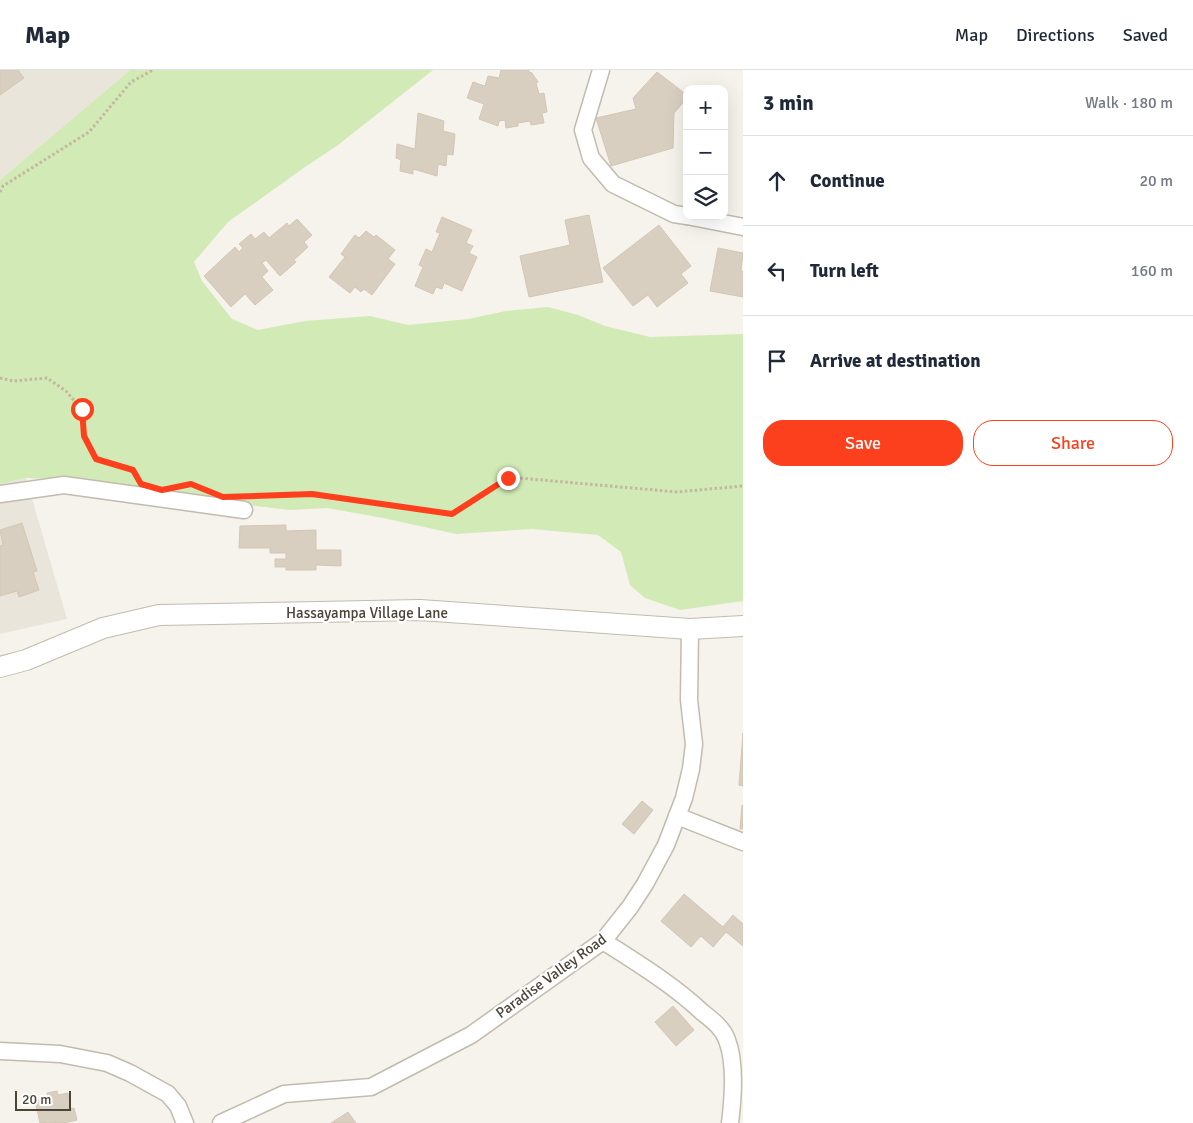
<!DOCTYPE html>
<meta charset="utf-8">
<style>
body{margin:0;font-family:Signika,sans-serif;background:#f6f6f7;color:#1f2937}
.controls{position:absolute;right:15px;top:15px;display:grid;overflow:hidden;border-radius:10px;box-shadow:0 5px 20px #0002}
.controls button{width:45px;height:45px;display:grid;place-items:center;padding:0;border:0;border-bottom:1px solid #e0e1e3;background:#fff;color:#1f2937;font:25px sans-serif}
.scale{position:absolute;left:15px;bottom:12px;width:56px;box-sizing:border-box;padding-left:5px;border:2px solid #4b4439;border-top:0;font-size:14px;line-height:18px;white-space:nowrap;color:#4b4439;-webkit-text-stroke:4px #fff;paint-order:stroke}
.stop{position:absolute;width:15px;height:15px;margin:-11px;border:4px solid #fc3f1d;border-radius:50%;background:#fff}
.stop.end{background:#fc3f1d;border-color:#fff;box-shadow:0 1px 5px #0008}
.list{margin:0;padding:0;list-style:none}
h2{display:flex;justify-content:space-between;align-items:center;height:65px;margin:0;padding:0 20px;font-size:21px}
h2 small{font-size:16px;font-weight:400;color:#747a83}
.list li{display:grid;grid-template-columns:32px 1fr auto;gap:15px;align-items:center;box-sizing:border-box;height:90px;padding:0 20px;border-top:1px solid #e0e1e3}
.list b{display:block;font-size:19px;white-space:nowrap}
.list em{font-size:16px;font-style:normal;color:#747a83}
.actions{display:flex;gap:10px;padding:15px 20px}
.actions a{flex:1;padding:11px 0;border:1px solid #fc3f1d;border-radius:20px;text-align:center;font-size:18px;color:#fc3f1d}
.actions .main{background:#fc3f1d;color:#fff}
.icon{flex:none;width:28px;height:28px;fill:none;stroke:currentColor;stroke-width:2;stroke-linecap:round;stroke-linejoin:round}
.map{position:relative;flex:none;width:743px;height:1053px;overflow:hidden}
header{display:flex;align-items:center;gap:30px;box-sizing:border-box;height:70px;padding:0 25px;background:#fff;border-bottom:1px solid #e0e1e3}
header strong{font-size:24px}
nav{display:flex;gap:28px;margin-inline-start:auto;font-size:18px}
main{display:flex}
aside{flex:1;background:#fff}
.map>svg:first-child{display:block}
</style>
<header>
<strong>Map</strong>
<nav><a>Map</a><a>Directions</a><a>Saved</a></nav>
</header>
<main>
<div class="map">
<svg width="743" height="1053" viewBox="0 0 743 1053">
<rect width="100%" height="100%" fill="#f6f3ec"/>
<g fill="#eae5da">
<polygon points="0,0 130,0 0,110"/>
<polygon points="26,408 67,549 0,564 0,414"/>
</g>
<polygon fill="#d2eab5" points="130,0 433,0 338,75 305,97 228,152 194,192 202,211 232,249 258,260 305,251 370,246 408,255 468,249 506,241 548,237 578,245 605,256 650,267 743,264 743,531 680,540 645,528 630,515 621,482 598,465 532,459 456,464 383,448 327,438 290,440 197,429 85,410 26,408 0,414 0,110"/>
<g fill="#d8cfc1" stroke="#d3c7b4">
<polygon points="0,0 18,0 24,8 0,25"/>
<polygon points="501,0 529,0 529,2 532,3 538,12 536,13 539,24 544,23 547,42 542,43 544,53 531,55 530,51 518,53 518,56 506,58 505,50 499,51 498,56 479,49 484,34 467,28 473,12 485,16 488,6 499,8"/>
<polygon points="657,2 687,25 687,28 674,43 673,78 611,96 596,48 636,39 633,28"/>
<polygon points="418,43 444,51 443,61 455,64 453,85 447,84 446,96 438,94 437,106 413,99 413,104 400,101 401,90 396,88 397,74 415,79"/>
<polygon points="589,145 603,212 529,227 520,186 570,175 565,150"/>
<polygon points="442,147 472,160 466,173 473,176 469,183 477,187 462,221 444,213 442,219 436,217 433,224 415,216 423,197 419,195 426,179 432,182 440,163 436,162"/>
<polygon points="297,149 312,165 304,172 308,177 294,190 296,192 280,206 266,190 262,193 268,201 262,207 273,220 255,235 245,224 231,237 204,206 235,177 239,182 243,178 239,174 251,164 255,169 264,162 269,168 287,153 289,156"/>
<polygon points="659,155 691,196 681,204 688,213 657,237 648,225 633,236 603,198"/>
<polygon points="366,161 374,167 376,165 395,180 388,189 395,194 372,225 364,219 361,222 355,217 350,223 329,207 345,187 341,184 355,165 359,168"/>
<polygon points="718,178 743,183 741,201 743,201 743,227 710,221"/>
<polygon points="22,453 37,501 33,502 39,520 19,527 17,521 0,526 0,476 3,475 0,460"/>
<polygon points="286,455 286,461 316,460 316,480 341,480 341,496 316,495 316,500 286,500 286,497 275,497 275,489 286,489 286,483 270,483 270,478 239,478 240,456"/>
<polygon points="743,663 743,716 739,715"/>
<polygon points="642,731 653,740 634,764 622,754"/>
<polygon points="742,735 743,735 743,759 740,759"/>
<polygon points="684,824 723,857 733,845 743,854 743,876 726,862 713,877 701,866 691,877 661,851"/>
<polygon points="673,936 694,960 676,976 655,952"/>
<polygon points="57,1021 58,1025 68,1023 71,1039 74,1038 77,1050 64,1053 50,1053 50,1052 40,1053 35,1031 48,1028 47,1023"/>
<polygon points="348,1042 356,1053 331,1053"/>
</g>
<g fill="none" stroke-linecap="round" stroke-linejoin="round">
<g stroke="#c2bbae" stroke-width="19">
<g id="minor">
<polyline points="601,0 583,60 591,88 613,114 674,144 687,146"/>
<polyline points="687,146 743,157"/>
<polyline points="0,424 64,415 244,440"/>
<polyline points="677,746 743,772"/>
<path d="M603 871C637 893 672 914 702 942 712 950 723 958 727 970 736 993 733 1029 730 1053"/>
<polyline points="0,981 60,984 107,993 130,1003 168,1024 178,1036 185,1053"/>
<polyline points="221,1053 284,1024 371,1017 471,965 603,871 630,837 645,814 666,775 684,728 691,699 694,674 689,630 690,559"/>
</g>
</g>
<g stroke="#c2bbae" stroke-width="22">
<polyline id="tertiary" points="0,597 26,590 103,558 159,545 420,540 690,559 743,556"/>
</g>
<g stroke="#c4b79f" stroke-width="3" stroke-dasharray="2.5 2.5" stroke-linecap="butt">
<polyline points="0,122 3,116 89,62 131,12 153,0"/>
<polyline points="0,308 13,311 47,308 66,321 81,339 84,366 96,389 133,400 137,408"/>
<polyline points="253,426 312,424 452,444 508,407 677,422 743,416"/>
</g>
<use href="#minor" stroke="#fff" stroke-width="16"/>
<use href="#tertiary" stroke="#fff" stroke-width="20"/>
</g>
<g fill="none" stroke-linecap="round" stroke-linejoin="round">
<polyline stroke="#fc3f1d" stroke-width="6" points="82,339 84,366 96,389 133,400 141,414 162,420 191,414 223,427 312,424 452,444 508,408"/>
</g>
<g text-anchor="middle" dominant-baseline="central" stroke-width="4.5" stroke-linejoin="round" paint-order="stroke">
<g font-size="15" fill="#4b4439" stroke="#fff">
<text x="367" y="543">Hassayampa Village Lane</text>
<text transform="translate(551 906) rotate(-36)">Paradise Valley Road</text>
</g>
</g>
</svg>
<div class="controls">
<button>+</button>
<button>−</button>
<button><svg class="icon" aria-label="layers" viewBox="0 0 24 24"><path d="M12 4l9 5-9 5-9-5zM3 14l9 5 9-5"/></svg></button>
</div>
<div class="scale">20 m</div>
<div class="stop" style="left:82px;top:339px"></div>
<div class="stop end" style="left:508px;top:408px"></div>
</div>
<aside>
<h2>3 min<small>Walk · 180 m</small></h2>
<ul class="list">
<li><svg class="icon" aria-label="ahead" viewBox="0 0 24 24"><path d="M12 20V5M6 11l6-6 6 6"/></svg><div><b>Continue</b></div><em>20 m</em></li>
<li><svg class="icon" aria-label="left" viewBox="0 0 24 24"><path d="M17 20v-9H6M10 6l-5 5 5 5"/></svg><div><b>Turn left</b></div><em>160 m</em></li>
<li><svg class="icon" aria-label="arrive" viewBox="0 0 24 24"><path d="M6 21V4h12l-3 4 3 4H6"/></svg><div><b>Arrive at destination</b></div></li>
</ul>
<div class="actions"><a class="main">Save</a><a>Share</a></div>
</aside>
</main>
